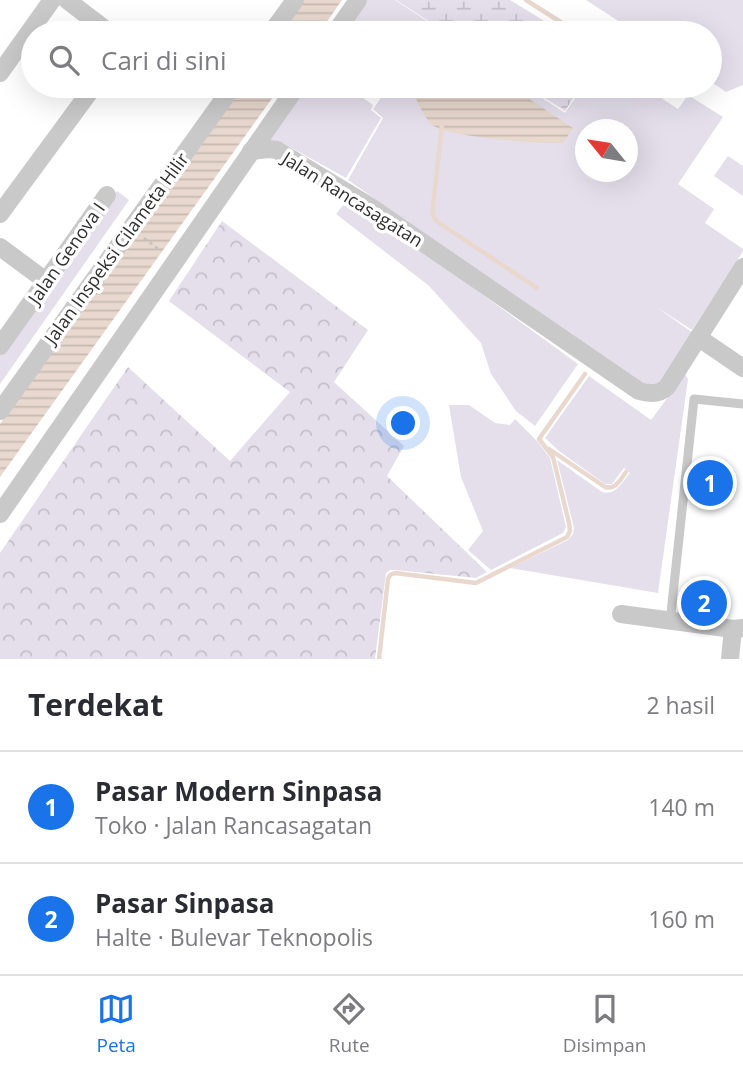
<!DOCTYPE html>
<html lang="id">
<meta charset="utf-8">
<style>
body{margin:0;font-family:"Open Sans",sans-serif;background:#f2f2f3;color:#2b2b33}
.compass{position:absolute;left:575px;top:119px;width:63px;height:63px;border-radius:50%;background:#fff;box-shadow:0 7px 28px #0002;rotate:300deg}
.you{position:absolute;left:404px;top:424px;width:24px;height:24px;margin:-18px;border:5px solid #fff;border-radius:50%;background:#1a73e8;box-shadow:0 0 0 10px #1a73e833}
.badge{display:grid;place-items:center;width:46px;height:46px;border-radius:50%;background:#1a73e8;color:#fff;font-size:23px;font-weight:700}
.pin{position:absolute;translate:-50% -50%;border:4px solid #fff;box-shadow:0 2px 7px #0006}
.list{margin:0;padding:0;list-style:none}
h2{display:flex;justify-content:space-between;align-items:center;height:91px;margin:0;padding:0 28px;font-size:30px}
h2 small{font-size:23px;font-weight:400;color:#7c7c81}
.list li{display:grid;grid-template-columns:46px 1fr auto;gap:21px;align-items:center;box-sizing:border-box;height:112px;padding:0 28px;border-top:2px solid #e1e1e2}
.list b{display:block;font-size:26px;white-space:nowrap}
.list p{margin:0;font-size:23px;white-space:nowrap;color:#7c7c81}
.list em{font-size:23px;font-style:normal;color:#7c7c81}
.icon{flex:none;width:38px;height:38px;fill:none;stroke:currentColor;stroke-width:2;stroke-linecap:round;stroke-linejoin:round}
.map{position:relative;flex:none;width:743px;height:659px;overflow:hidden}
.search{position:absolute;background:#fff;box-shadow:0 7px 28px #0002;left:21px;right:21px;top:21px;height:77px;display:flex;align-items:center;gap:18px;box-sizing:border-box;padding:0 24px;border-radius:38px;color:#7c7c81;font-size:26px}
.sheet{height:315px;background:#fff}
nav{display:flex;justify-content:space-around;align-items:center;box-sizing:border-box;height:98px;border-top:2px solid #e1e1e2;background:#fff;font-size:19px;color:#7c7c81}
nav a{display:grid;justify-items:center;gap:4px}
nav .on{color:#1a73e8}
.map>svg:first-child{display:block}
</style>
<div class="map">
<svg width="743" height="659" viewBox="0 0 743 659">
<defs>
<pattern id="forest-crowns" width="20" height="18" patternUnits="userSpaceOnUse" patternTransform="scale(1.75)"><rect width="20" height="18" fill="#e4dfeb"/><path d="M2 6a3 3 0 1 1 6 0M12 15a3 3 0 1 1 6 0" fill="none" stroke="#c4c0ca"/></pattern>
<pattern id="wetland-marsh" width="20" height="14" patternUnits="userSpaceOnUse" patternTransform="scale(1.75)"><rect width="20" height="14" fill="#e4dfeb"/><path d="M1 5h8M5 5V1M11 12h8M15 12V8" fill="none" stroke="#c4c0ca"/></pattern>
<pattern id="water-rules" width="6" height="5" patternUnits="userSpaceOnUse" patternTransform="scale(1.75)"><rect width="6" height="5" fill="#e8d8ce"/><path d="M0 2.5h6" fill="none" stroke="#c7bab1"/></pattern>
</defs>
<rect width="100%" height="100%" fill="#fff"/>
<g fill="#e4dfeb" fill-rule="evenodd">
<polygon points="367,0 395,0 445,33 344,33"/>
<polygon points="586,0 743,0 743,85 726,92 710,81 710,33 637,33"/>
<polygon points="305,86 346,86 373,105 371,110 381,118 346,178 283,143 265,143"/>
<path d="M386 86H524L565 113 583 86H643L678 109 688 95 723 117 678 184 714 209 705 223 743 249V251L692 330 655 306 693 333 661 382C655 386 649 386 642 384L348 180 383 118 373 109 388 88ZM586 130H628V172H586Z"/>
<polygon points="728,156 743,166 743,196 714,176"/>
<polygon points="117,191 129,200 0,384 0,355"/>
<polygon points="347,200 364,208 578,364 535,426 516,411 491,374 481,343 428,285 336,214"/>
<path d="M685 374 688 379 658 593 510 568 568 540 573 534 574 528 557 460 602 492C616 496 622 482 630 473L624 468 612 484H605L559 451 545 438 589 376 651 420Z"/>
<polygon points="449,405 469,405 495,423 510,425 515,419 537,441 550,458 566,527 563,533 491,570 468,550 483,531 461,477"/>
</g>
<polygon fill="url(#forest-crowns)" points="222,221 368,330 334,382 404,446 387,476 487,572 476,578 395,570 390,570 386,573 375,659 0,659 0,553 128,367 230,461 290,392 169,301"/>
<g fill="url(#wetland-marsh)">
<polygon points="396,0 510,0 564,33 447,33"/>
<polygon points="526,86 581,86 565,111"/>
</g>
<g fill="url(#water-rules)">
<polygon points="303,0 342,0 319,33 279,33"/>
<polygon points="241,86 281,86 0,477 0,424"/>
<path d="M410 86H510L573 128 563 143C542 144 443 137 431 124 422 114 416 98 410 86Z"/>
</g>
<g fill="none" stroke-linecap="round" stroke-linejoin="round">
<g stroke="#e8d8ce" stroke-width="4.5">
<polyline points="526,0 578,33"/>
<polyline points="442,124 433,206 433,215 436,221 537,288"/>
<path d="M549 449 605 487C616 490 620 480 626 472"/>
<polyline points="379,659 388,579 390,575 395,573 476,583 567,537 570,531 569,523 553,457 539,439 585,374"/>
</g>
<polyline stroke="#c3c3c3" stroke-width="2.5" stroke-dasharray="3.5 3.5" stroke-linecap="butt" points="144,238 161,251"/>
<polyline stroke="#c9c9c9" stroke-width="9" points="670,622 694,399 743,404"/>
<g stroke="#c9c9c9" stroke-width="18">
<polyline points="67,0 110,33"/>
<polyline points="271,33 295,0"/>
<polyline points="335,33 358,0"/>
<polyline points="0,73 52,0"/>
<path d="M251 151 269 149 277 150 371 207 639 391C649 394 659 395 667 387L743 267"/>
<polyline points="0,214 94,86"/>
<polyline points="0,247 46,281"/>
<polyline points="699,338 743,368"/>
<polyline points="0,346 107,195"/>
<polyline points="0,411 233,86"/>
<polyline points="0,514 297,86"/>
<polyline points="621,614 733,629 743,628"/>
<polyline points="730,659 733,629"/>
</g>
</g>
<g text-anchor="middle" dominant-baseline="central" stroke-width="7" stroke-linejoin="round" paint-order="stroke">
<g font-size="18" fill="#2f2f2f" stroke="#fff">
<text transform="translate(353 199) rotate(32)">Jalan Rancasagatan</text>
<text transform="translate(116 248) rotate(-54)">Jalan Inspeksi Cilameta Hilir</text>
<text transform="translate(66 253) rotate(-55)">Jalan Genova I</text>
</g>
</g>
</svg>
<svg class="compass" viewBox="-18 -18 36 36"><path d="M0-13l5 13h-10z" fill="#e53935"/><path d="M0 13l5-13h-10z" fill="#7c7c81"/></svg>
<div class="you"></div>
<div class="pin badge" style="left:710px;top:483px">1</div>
<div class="pin badge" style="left:704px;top:603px">2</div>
<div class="search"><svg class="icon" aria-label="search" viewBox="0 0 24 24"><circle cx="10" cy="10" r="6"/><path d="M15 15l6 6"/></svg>Cari di sini</div>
</div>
<section class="sheet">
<h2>Terdekat<small>2 hasil</small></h2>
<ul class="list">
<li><span class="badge">1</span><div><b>Pasar Modern Sinpasa</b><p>Toko · Jalan Rancasagatan</p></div><em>140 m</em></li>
<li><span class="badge">2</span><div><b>Pasar Sinpasa</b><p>Halte · Bulevar Teknopolis</p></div><em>160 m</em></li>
</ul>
</section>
<nav>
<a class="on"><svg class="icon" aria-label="map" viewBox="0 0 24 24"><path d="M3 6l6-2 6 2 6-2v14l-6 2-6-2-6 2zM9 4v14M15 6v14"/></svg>Peta</a>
<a><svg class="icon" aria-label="directions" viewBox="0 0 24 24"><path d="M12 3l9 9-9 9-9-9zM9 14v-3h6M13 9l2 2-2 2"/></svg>Rute</a>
<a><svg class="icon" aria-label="saved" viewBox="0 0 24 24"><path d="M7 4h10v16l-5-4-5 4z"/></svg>Disimpan</a>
</nav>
